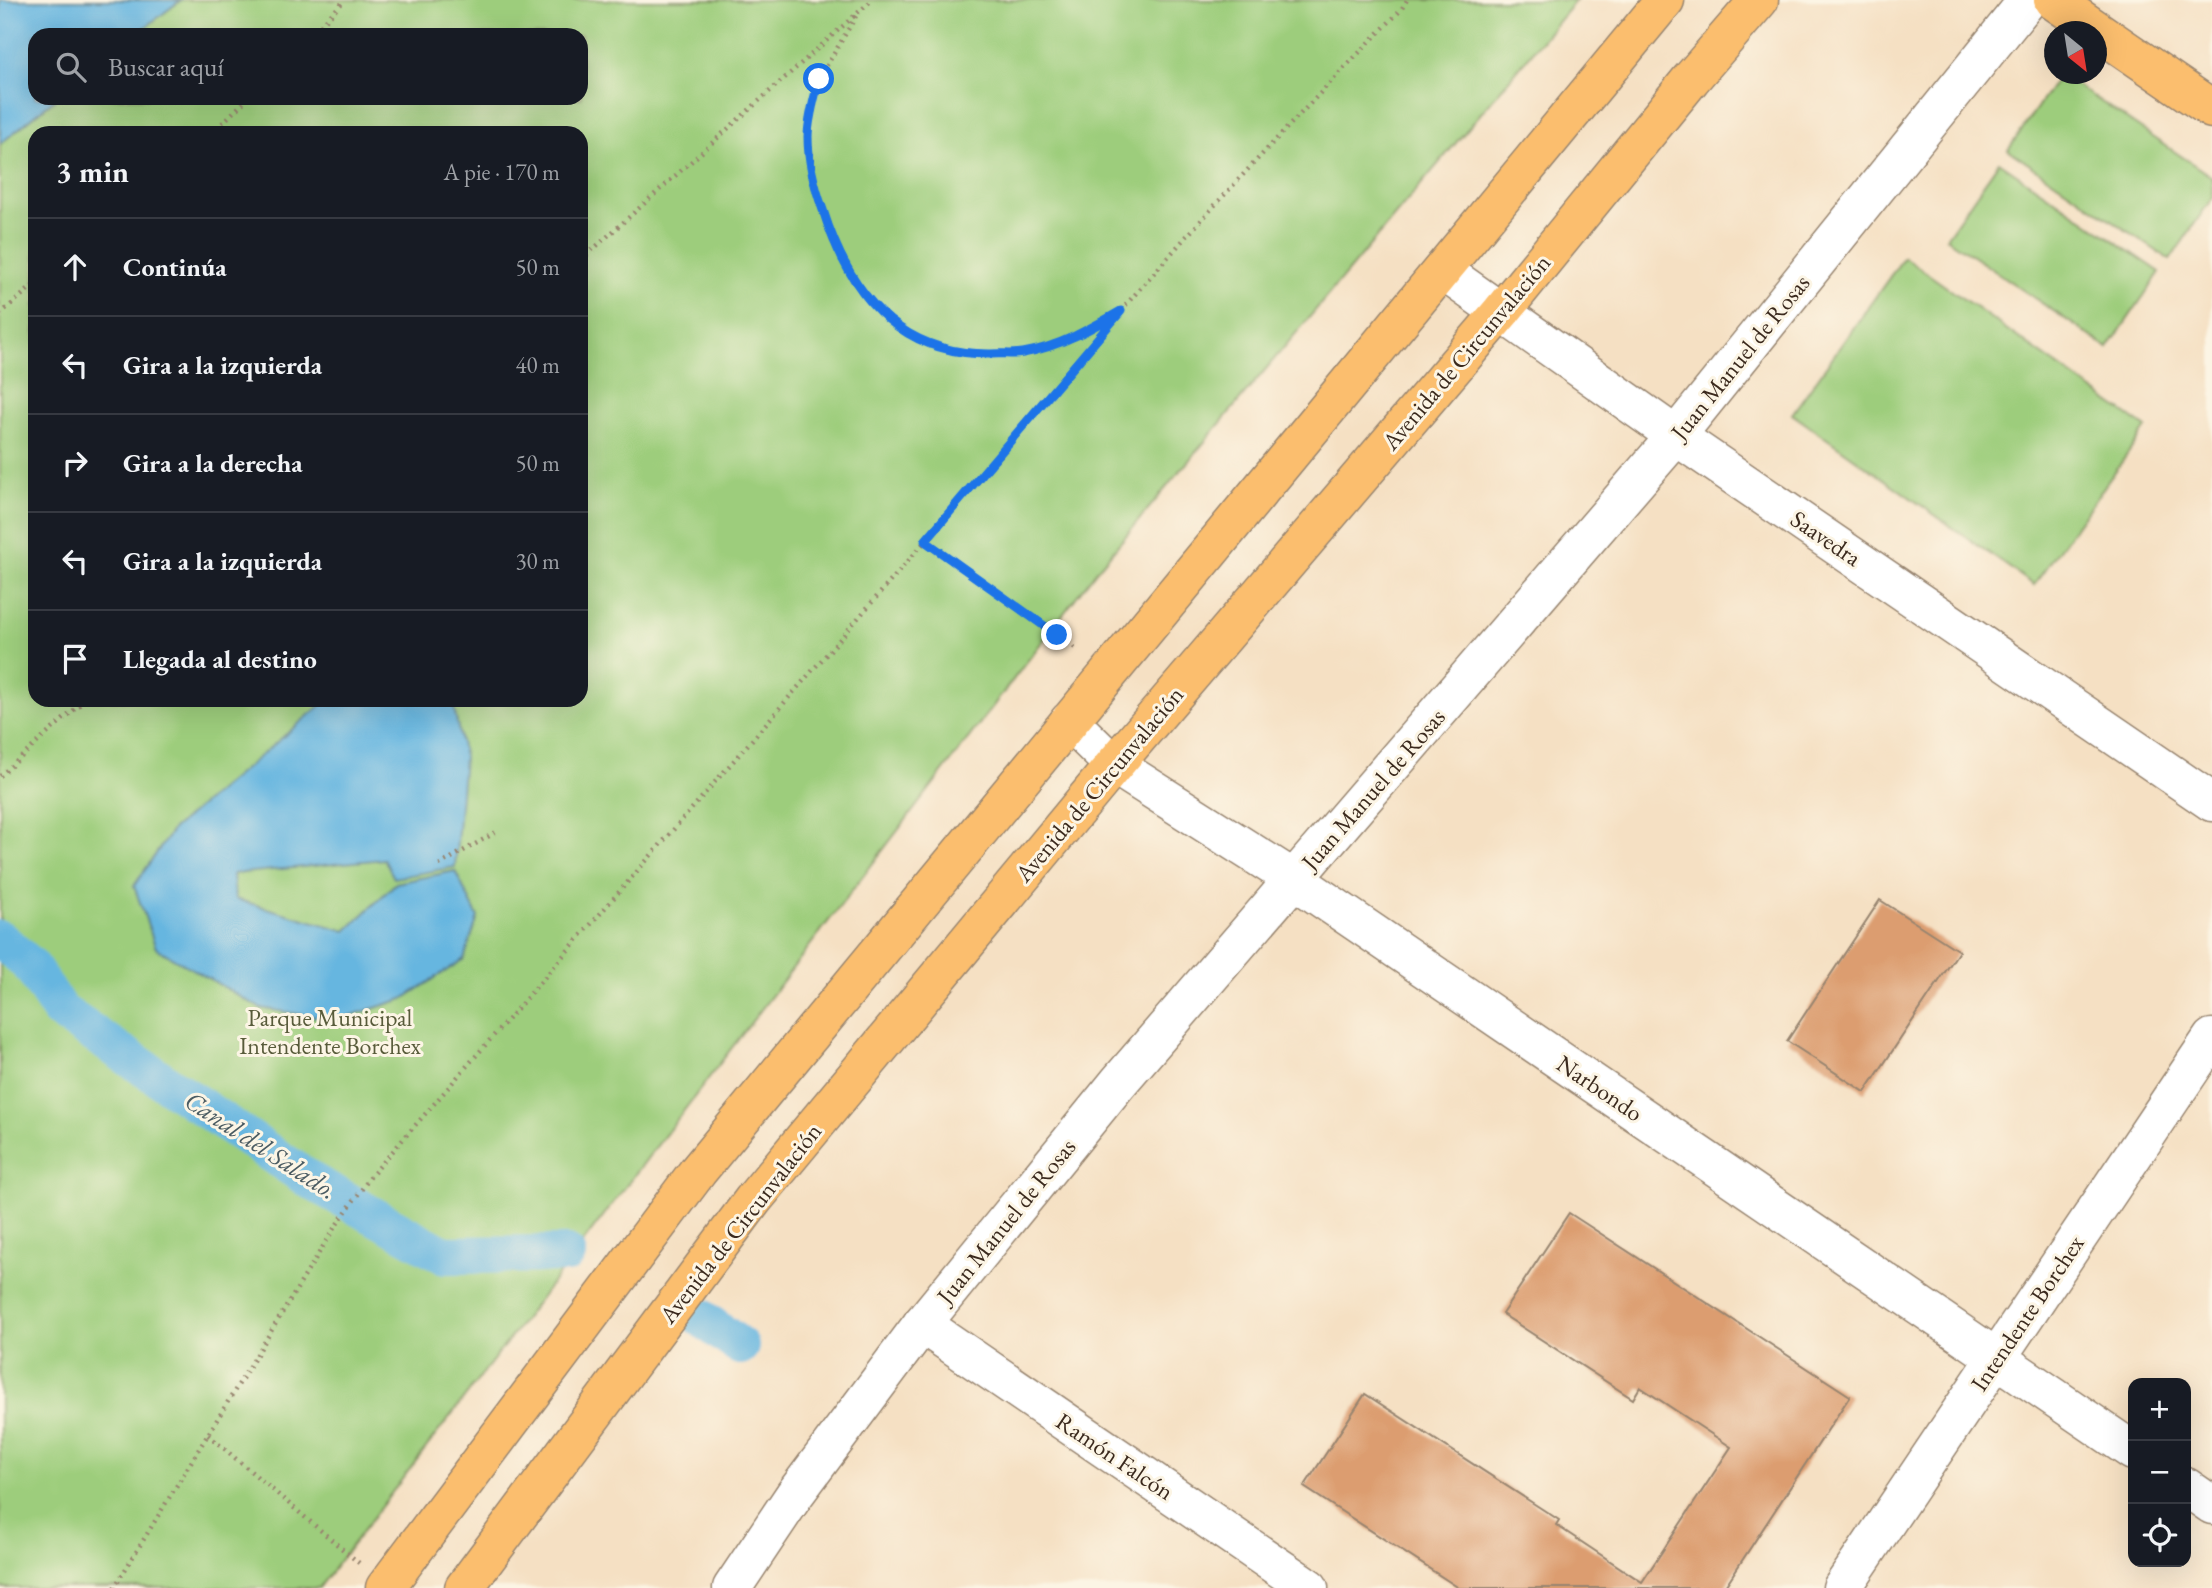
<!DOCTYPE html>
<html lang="es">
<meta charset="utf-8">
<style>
body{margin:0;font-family:"EB Garamond",serif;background:#242831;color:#f1f3f6}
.controls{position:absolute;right:21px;bottom:21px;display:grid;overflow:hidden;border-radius:14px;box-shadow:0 7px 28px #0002}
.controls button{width:63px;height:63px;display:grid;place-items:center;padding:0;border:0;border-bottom:2px solid #363941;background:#171b24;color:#f1f3f6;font:35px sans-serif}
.compass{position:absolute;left:2044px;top:21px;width:63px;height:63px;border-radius:50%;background:#171b24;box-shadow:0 7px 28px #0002;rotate:150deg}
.stop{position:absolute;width:21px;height:21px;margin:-16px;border:5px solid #1a73e8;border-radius:50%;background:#fff}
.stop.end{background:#1a73e8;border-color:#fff;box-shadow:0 2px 7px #0008}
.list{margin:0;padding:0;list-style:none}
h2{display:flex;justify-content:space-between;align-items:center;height:91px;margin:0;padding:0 28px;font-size:30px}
h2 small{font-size:23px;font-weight:400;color:#9ea1a6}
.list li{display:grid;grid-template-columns:46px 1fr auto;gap:21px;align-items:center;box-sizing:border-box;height:98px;padding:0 28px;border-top:2px solid #363941}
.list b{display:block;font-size:26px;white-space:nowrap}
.list em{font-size:23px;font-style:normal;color:#9ea1a6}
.icon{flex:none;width:38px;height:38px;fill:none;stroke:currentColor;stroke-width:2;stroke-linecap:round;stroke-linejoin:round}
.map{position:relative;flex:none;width:2212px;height:1588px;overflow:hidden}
.search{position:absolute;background:#171b24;box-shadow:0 7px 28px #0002;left:28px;top:28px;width:560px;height:77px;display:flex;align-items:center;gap:18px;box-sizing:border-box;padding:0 24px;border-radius:21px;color:#9ea1a6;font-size:26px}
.panel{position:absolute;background:#171b24;box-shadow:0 7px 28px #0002;left:28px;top:126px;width:560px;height:581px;border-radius:21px}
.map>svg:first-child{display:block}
</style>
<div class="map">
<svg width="2212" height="1588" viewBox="0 0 2212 1588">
<rect width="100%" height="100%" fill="#fcf5e5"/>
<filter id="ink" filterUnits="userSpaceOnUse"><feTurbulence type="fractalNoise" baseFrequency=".0143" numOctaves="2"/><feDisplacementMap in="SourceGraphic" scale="14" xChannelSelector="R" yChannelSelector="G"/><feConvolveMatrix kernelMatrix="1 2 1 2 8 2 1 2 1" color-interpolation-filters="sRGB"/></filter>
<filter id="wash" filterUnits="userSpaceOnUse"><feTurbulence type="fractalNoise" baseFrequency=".00686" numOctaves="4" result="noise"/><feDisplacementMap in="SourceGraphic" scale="28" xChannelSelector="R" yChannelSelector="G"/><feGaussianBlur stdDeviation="1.57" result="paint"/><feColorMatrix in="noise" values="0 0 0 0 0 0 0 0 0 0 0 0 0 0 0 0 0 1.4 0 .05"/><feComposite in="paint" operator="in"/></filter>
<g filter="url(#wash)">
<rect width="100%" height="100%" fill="#f5e0c3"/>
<g fill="#9dcd7c" stroke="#6c7c4d" stroke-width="2" fill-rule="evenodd">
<path d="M181 0H1576L1097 570 319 1588H0V144L56 98H581V35H135ZM35 133H581V700H35Z"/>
<polygon points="2060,74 2212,177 2212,198 2170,260 2008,150"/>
<polygon points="1999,162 2160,272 2108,348 1946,238"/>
<polygon points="1904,257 2146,428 2034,585 1792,414"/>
</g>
<g fill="#66b6e0" stroke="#50707f" stroke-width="2">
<polygon points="0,0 181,0 135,35 35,35 35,98 56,98 0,144"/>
<polygon points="327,700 449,700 453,703 464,757 455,867 394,878 384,859 233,874 235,899 346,931 396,883 455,871 478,917 464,959 403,999 337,1020 260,1008 156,948 134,886 173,829"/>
</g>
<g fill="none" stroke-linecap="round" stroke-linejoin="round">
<g stroke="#66b6e0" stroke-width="38">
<polyline points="0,939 31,966 60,1011 313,1182 444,1255 567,1254"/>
<polyline points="700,1317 740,1346"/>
</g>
</g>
<g id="blocks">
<g fill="#dc9d70">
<polygon points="1880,900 1959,951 1865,1092 1787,1041"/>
<polygon points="1569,1213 1850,1396 1724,1588 1459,1588 1304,1487 1365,1394 1559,1520 1556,1525 1642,1582 1731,1447 1640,1387 1633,1399 1502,1314"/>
</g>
</g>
</g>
<g filter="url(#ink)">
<use href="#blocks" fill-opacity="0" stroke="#988570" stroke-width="2"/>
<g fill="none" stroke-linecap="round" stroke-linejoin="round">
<g stroke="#988570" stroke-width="41">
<g id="minor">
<polyline points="1443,271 1676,436 2212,802"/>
<polyline points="1069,721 1114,765 1295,880 2133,1451"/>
<polyline points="922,1324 1309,1588"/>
<polyline points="2186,1487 2212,1505"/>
<polyline points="732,1588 795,1494 922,1324 1118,1083 1676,436 2028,0"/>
<polyline points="1842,1588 2212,1038"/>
</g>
</g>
<g stroke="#988570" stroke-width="41">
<polyline id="major" points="2053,0 2212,109"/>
</g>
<g stroke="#988570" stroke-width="41">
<g id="highway">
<polyline points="385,1588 698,1171 1665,0"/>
<polyline points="464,1588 753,1200 1114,765 1501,312 1691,79 1759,0"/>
</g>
</g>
<g stroke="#988570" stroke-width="4.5" stroke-dasharray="2 5" stroke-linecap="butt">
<polyline points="856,16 819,79 808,136 815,188 832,240 866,297 891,323 928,345 968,354 1022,353 1071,339 1118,313"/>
<polyline points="311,35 345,0"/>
<polyline points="212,133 248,98"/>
<polyline points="581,260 872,0"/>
<polyline points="0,314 35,284"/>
<polyline points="925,541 1078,650"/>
<polyline points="0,776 85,700"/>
<polyline points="439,865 498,831"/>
<polyline points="208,1435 359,1563"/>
<path d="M114 1588 333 1230 371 1176 998 458C1123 301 1260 153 1401 10L1407 0"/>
</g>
<use href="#minor" stroke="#fff" stroke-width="38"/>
<use href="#major" stroke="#fbbe6e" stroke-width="38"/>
<use href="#highway" stroke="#fbbe6e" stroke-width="38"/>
</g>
</g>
<g fill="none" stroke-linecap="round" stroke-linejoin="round" filter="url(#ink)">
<path stroke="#1a73e8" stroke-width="9" d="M819 79C815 97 808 118 808 137 808 161 815 188 823 210 849 293 898 355 991 354 1001 353 1013 355 1023 353 1059 347 1090 329 1121 311L925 541 1057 635"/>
</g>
<g text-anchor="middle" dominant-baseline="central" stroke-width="6" stroke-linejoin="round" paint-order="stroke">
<g font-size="24" fill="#3b2a1e" stroke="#fcf5e5">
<text transform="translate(1466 352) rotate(-50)">Avenida de Circunvalación</text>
<text transform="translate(1740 357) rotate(-51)">Juan Manuel de Rosas</text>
<text transform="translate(1826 538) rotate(34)">Saavedra</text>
<text transform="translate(1099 784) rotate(-50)">Avenida de Circunvalación</text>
<text transform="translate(1373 789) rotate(-49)">Juan Manuel de Rosas</text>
<text transform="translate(1600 1088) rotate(34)">Narbondo</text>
<text transform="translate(1006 1221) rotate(-51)">Juan Manuel de Rosas</text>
<text transform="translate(740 1223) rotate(-52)">Avenida de Circunvalación</text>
<text transform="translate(2027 1313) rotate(-56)">Intendente Borchex</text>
<text transform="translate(1115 1456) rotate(34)">Ramón Falcón</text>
</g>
<g font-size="24" fill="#585b3a" stroke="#fcf5e5">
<text x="330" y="1017">Parque Municipal<tspan x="330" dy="28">Intendente Borchex</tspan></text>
</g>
<g font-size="26" font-style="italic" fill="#4a5b62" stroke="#fcf5e5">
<text transform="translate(261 1145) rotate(33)">Canal del Salado.</text>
</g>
</g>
</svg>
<div class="controls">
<button>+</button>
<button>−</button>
<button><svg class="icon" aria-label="locate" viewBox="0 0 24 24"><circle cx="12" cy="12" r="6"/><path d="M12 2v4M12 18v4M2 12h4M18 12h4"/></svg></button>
</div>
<svg class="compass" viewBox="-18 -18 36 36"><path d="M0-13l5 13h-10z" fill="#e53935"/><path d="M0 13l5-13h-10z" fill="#9ea1a6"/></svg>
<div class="stop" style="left:819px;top:79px"></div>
<div class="stop end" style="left:1057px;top:635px"></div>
<div class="search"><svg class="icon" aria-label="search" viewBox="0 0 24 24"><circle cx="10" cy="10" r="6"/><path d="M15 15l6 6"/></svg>Buscar aquí</div>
<section class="panel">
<h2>3 min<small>A pie · 170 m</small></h2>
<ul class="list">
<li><svg class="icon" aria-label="ahead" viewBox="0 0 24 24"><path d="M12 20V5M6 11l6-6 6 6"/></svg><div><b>Continúa</b></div><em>50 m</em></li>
<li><svg class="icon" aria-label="left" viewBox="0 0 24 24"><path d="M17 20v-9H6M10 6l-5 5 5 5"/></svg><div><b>Gira a la izquierda</b></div><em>40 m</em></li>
<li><svg class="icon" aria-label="right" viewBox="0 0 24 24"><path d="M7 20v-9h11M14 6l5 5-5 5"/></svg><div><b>Gira a la derecha</b></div><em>50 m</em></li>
<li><svg class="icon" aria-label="left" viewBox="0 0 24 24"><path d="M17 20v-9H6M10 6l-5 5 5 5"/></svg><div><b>Gira a la izquierda</b></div><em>30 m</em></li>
<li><svg class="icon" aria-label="arrive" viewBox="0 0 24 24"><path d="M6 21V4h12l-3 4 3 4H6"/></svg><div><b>Llegada al destino</b></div></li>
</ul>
</section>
</div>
